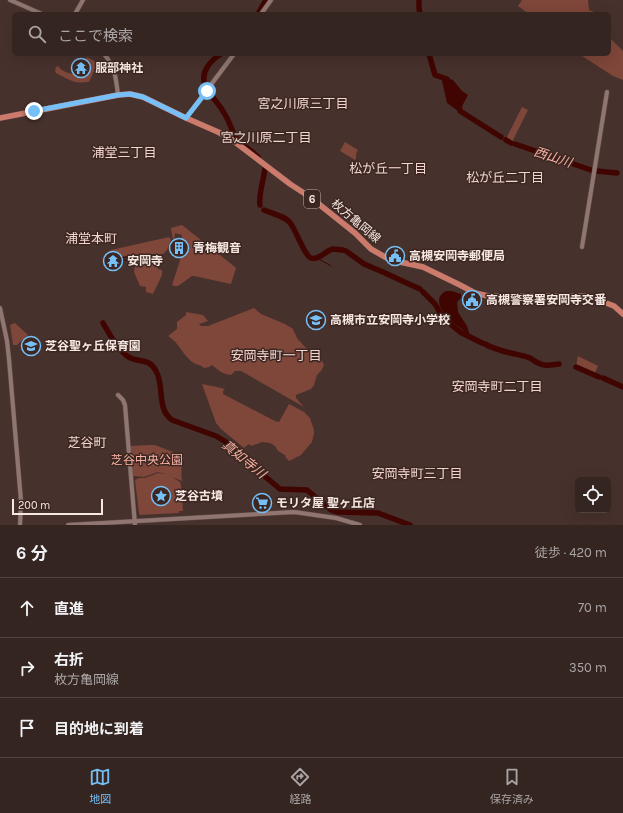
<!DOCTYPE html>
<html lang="ja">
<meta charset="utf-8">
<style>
body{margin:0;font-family:Karla,"Noto Sans JP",sans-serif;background:#3d2d2a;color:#f1f3f6}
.controls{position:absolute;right:12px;bottom:12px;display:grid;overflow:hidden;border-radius:6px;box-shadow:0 4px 16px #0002}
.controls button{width:36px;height:36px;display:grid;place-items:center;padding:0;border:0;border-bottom:1px solid #4f423f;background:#352521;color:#f1f3f6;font:20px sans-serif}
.scale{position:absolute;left:12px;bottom:10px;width:91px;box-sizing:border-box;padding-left:4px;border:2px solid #f7e8e4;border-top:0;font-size:11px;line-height:14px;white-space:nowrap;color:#f7e8e4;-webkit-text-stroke:3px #3d2722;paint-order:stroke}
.stop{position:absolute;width:12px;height:12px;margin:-9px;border:3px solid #76c0f7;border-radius:50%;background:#fff}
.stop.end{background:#76c0f7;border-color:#fff;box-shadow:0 1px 4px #0008}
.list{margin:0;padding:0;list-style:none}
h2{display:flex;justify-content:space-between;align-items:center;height:52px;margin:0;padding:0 16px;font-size:17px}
h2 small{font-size:13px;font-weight:400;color:#aaa5a5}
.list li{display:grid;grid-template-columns:26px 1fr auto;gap:12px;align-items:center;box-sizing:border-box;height:60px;padding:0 16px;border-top:1px solid #4f423f}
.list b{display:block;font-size:15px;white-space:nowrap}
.list p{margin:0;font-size:13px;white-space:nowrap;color:#aaa5a5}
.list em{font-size:13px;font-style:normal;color:#aaa5a5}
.icon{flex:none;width:22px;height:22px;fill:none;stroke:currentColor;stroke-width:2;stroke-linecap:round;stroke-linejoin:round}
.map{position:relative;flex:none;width:623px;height:525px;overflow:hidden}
.search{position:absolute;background:#352521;box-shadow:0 4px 16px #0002;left:12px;right:12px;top:12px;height:44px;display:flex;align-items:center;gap:10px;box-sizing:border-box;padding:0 14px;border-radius:6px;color:#aaa5a5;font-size:15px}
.sheet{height:232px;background:#352521}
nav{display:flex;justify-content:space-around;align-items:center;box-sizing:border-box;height:56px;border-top:1px solid #4f423f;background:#352521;font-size:11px;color:#aaa5a5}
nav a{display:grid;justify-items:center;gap:2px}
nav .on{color:#76c0f7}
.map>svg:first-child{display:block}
</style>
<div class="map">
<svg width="623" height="525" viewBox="0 0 623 525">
<rect width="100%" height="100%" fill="#47312c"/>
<g fill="#7f463a">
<polygon points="522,0 588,0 589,10 594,12 596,14 529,14 518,6"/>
<polygon points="609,37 623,51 623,80 613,76 579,54 609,54"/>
<path d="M87 57 98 63C95 69 92 75 89 82 84 82 80 83 75 82 69 80 62 76 56 73L55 71 56 67 58 66C63 73 76 76 85 74L87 66 84 61Z"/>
<polygon points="522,107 528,110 512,142 511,142 506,139"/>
<path d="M345 142 358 150C355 154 357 158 355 160L340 151Z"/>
<path d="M182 225 235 267 236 268 231 284 194 276H192L178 286C176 286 173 286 172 285L184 248V247L180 244 182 235 175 233 174 240H173L171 229V228Z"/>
<polygon points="169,237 171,240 167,250 163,254 112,257 111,256 110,251 111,250"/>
<polygon points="152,258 159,258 158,269 162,270 162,275 153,294 146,292 146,287 140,286 134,272 135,266 133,263 128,262 127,261"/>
<path d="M254 308 261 314 285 324 293 329 297 338 304 346 322 361 324 365 321 371 317 375 314 385 311 389 296 395V398L304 407 241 371H235L231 375C222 374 218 370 212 365L209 367 204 368C200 364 195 365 191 361 185 356 182 350 177 344 175 341 171 338 168 336L177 329V322L186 315V312L203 315 208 321 199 324 201 326H208Z"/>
<polygon points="15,323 28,335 17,345 13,345 10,325"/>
<polygon points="578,356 598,366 595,373 576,366"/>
<polygon points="202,384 217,387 225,389 223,391 223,394 275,421 279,422 289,404 304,412 310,418 314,430 314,433 312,442 301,455 289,461 286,458 285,455 278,451 275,446 270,443 262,442 251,446 249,444 244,448 221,429 216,423"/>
<path d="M149 445H155L183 456 184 458C181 466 181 473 182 481L172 477 180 482 181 485 183 511H179V513L140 515 139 513 135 480 139 478H145L158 473 165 474 158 472 144 477 133 476 130 447 131 446Z"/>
</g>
<g fill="#400500">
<polygon points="441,76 453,80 462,91 468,95 460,110 458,111 447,103"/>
<path d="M446 291H452L461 294V298L457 302 458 312 467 326 470 336C467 333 466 332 463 330 454 324 439 312 439 301 439 296 442 293 446 291Z"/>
</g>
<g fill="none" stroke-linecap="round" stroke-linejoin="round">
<g stroke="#400500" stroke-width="1">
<polyline points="316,258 319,259 331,266"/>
<polyline points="106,260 115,258 155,255"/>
<polyline points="119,262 126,260 155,257"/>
</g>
<g stroke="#400500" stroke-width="5.5">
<polyline points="419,0 419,5"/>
<polyline points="419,8 420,14"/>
<polyline points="258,14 266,0"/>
<path d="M221 54C211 60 200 72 205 85 209 95 219 103 224 113 229 120 231 129 235 136 239 143 252 151 258 157"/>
<polyline points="429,54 435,75 447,79"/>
<polyline points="459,103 460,111 501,137"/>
<polyline points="506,140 511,143"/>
<polyline points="515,144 591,170"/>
<polyline points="597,171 617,173"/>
<path d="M260 205C258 196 264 179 265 168"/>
<path d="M264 210C273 214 286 216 291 224 296 231 305 256 311 258 319 261 326 250 333 249 336 249 340 250 343 250"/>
<polyline points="346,251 364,264 369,266"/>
<polyline points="371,267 383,272"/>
<polyline points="385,273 398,279"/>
<polyline points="400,280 420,289"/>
<polyline points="423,292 435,304 443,318 460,332 482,343"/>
<path d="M103 323C108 332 119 350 127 356 138 364 148 356 156 371 165 387 156 408 172 420L216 436 226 442 236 449 255 468 280 489 307 490 331 510 337 512 378 513 410 525"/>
<path d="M485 344C497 351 511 353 524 356"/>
<path d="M527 357C532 358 533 360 536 362 545 367 550 365 559 364"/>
<polyline points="576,367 599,377"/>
<polyline points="603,378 623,387"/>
</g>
<g stroke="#624f4a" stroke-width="5">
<g id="tertiary">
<polyline points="10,0 42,14"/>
<polyline points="75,14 83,0"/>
<polyline points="261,14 271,0"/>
<path d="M104 54C115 67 116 78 118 95"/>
<polyline points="186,118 234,54"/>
<polyline points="582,247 607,92"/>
<polyline points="0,308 7,341 9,359 21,501 20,525"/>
<polyline points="118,395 123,400 125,405 135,525"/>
<polyline points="68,525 294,512 336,518 360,525"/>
</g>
</g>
<g stroke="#624f4a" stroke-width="6">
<polyline id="primary" points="0,118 118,95 130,94 143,97 186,118 218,132 231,139 290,184 310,197 355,233 371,249 385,257 391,260 423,267 460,285 475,293 488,296 588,296 614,306 623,314"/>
</g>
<use href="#tertiary" stroke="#907570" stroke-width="4"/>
<use href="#primary" stroke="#cb7a6b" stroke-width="5.5"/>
</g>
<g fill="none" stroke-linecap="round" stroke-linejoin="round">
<polyline stroke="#76c0f7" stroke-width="5" points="34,111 118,95 130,94 143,97 186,118 207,91"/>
</g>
<defs>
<g id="temple-ring" transform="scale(1)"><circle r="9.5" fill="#3d2722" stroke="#76c0f7" stroke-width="1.5"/><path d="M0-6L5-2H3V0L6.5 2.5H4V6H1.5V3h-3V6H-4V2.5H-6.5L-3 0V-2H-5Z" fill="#76c0f7"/></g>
<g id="building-ring" transform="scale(1)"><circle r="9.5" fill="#3d2722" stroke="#76c0f7" stroke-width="1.5"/><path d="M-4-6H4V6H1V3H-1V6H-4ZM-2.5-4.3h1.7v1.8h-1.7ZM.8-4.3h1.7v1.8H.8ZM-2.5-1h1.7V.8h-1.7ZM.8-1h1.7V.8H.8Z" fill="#76c0f7"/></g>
<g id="civic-ring" transform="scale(1)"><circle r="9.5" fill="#3d2722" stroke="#76c0f7" stroke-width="1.5"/><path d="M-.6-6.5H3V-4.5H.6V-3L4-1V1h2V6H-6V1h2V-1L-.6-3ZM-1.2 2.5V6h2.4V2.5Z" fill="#76c0f7"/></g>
<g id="school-ring" transform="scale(1)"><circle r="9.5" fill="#3d2722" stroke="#76c0f7" stroke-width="1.5"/><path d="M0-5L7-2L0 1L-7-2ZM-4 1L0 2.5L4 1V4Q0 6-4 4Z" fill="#76c0f7"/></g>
<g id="sight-ring" transform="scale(1)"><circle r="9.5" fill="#3d2722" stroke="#76c0f7" stroke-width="1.5"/><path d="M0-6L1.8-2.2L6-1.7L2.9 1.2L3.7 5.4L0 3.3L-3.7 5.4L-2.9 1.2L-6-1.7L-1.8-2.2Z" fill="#76c0f7"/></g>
<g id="supermarket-ring" transform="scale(1)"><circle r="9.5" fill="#3d2722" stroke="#76c0f7" stroke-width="1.5"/><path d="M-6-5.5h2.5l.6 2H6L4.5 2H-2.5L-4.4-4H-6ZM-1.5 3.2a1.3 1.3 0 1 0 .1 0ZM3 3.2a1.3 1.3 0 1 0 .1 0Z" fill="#76c0f7"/></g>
</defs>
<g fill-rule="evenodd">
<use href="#temple-ring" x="81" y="68"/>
<use href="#building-ring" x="179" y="248"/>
<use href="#civic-ring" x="395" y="256"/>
<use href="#temple-ring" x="113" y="261"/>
<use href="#civic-ring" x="472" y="300"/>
<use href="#school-ring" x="316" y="320"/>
<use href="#school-ring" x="31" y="346"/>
<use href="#sight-ring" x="161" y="496"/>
<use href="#supermarket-ring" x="262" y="503"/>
</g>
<g text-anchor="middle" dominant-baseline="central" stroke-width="3" stroke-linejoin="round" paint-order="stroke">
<rect fill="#3d2722" stroke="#bfaeaa" stroke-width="1" x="304" y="190" width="16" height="18" rx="3"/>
<g font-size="11" font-weight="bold" fill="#f7e8e4">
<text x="312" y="199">6</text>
</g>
<g font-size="12" font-weight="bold" fill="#f7e8e4" stroke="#3d2722" text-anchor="start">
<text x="95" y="68">服部神社</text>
<text x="193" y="248">青梅観音</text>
<text x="409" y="256">高槻安岡寺郵便局</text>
<text x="127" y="261">安岡寺</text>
<text x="486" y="300">高槻警察署安岡寺交番</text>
<text x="330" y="320">高槻市立安岡寺小学校</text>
<text x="45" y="346">芝谷聖ヶ丘保育園</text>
<text x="175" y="496">芝谷古墳</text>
<text x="276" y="503">モリタ屋 聖ヶ丘店</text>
</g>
<g font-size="12" fill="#f7e8e4" stroke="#3d2722">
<text transform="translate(356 221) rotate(40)">枚方亀岡線</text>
</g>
<g font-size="12" fill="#f8b2a3" stroke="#3d2722">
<text x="147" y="460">芝谷中央公園</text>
</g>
<g font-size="13" fill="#f2d5cf" stroke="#3d2722">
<text x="303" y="103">宮之川原三丁目</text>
<text x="266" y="137">宮之川原二丁目</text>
<text x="124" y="152">浦堂三丁目</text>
<text x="388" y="168">松が丘一丁目</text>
<text x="505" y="177">松が丘二丁目</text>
<text x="91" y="238">浦堂本町</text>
<text x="276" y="355">安岡寺町一丁目</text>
<text x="497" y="386">安岡寺町二丁目</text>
<text x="87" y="442">芝谷町</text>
<text x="417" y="473">安岡寺町三丁目</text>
</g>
<g font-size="13" font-style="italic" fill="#f7b1a2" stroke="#3d2722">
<text transform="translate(553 157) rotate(18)">西山川</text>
<text transform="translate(244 459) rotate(39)">真如寺川</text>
</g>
</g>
</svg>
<div class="controls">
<button><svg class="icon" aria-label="locate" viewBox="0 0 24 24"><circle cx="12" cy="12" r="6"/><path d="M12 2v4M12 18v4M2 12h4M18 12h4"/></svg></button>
</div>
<div class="scale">200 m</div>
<div class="stop" style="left:207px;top:91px"></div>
<div class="stop end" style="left:34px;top:111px"></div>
<div class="search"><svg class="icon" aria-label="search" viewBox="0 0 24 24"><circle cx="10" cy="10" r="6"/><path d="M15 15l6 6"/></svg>ここで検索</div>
</div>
<section class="sheet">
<h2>6 分<small>徒歩 · 420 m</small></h2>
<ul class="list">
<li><svg class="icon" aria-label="ahead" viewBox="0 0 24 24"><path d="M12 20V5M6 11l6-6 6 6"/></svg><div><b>直進</b></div><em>70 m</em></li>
<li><svg class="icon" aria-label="right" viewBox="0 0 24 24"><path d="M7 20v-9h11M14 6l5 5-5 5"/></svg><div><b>右折</b><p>枚方亀岡線</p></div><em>350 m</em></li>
<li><svg class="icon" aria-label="arrive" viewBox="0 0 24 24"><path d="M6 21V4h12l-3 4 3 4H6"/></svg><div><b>目的地に到着</b></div></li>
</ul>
</section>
<nav>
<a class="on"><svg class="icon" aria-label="map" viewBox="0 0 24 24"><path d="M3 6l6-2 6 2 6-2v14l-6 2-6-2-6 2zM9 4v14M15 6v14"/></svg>地図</a>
<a><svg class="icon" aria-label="directions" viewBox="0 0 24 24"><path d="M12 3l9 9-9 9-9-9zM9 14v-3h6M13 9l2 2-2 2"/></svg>経路</a>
<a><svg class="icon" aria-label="saved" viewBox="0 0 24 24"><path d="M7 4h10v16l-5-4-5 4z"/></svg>保存済み</a>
</nav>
